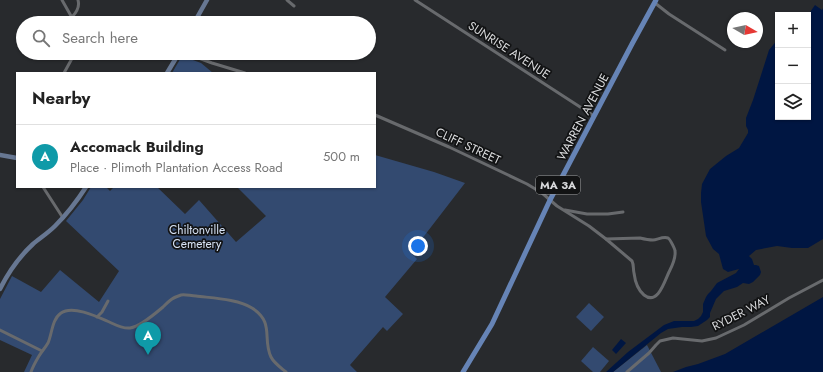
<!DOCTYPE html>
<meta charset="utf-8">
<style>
body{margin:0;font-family:Jost,sans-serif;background:#f2f2f2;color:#222}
.controls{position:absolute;right:12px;top:12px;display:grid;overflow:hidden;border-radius:0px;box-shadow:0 1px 3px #0004}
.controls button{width:36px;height:36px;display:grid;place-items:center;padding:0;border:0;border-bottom:1px solid #e0e0e0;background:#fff;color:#222;font:20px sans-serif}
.compass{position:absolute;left:727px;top:12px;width:36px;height:36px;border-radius:50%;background:#fff;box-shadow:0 1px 3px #0004;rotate:99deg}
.you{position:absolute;left:418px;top:246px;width:14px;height:14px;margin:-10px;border:3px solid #fff;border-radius:50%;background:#1a73e8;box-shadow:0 0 0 6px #1a73e833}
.badge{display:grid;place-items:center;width:26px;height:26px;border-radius:50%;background:#0b8043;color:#fff;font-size:13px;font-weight:700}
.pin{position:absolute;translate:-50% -33px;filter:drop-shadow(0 1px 2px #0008)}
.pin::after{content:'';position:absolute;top:21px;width:14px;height:12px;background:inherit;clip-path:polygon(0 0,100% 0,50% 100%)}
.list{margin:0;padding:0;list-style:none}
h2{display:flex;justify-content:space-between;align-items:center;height:52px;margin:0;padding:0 16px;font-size:17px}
h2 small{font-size:13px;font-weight:400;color:#767676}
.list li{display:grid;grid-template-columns:26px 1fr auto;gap:12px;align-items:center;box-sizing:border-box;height:64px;padding:0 16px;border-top:1px solid #e0e0e0}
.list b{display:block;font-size:15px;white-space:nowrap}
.list p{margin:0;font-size:13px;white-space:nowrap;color:#767676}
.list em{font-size:13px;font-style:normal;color:#767676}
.icon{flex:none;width:22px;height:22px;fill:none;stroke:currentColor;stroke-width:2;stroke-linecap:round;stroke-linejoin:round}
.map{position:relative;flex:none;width:823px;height:372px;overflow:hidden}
.search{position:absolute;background:#fff;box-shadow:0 1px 3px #0004;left:16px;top:16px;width:360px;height:44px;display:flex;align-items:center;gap:10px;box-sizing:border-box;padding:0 14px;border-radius:22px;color:#767676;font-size:15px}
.panel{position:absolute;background:#fff;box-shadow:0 1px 3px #0004;left:16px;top:72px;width:360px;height:116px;border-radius:0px}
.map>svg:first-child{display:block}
</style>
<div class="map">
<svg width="823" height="372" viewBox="0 0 823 372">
<rect width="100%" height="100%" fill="#282a2d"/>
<g fill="#334a70">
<polygon points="182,56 201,63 213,73 172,73"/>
<polygon points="375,155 434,172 465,183 411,253 417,259 385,297 403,314 387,331 383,327 350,365 357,372 24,372 32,355 0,340 0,299 12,276 41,292 60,270 99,302 119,271 66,221 83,200 91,187 106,187 110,191 114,187 157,187 185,214 199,200 236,242 266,216 237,187 375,187"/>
<polygon points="589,303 604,317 591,331 576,317"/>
<polygon points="647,345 661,372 613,372"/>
<polygon points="593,347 609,361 600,372 593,372 581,361"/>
</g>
<g fill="#001642">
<polygon points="815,5 822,10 823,8 823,239 808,248 792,248 777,246 756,250 749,256 752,259 754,265 756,265 759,266 761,272 760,275 753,282 749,284 743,283 737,287 724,291 716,299 710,313 710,317 707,320 698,326 691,327 682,327 668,329 661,333 613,372 606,372 628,352 664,325 674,321 694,321 698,319 701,316 703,312 703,304 706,297 708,294 711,291 717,283 736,273 739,269 728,272 723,269 719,254 713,249 706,236 701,202 701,193 702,184 710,169 726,156 739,148 748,133 748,130 746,126 746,118 753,100 769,50 778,39 778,117 808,117 808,15"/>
<polygon points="823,297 823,372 673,372 686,367 698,364 725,354"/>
<polygon points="621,339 626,343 616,354 612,350"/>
</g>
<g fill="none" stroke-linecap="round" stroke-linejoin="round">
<g stroke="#686a6d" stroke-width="3">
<polyline points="62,0 75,23"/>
<polyline points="287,0 294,6"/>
<polyline points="415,0 594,116"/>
<polyline points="655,3 669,14 725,50"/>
<path d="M72 17C77 12 80 7 78 0"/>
<polyline points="185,53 212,63 245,73"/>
<polyline points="64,73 75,53"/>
<polyline points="375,115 449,147 527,184 542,193 557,206 589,226 606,239"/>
<polyline points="43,187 63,218"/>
<polyline points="565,210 587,214 608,214 623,212"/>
<path d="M640 238C644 239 649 240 653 240 657 240 663 236 668 238 670 239 675 249 675 251 676 259 672 266 669 272 665 280 658 306 644 295 638 290 635 281 634 273 633 269 634 265 632 261L606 239Z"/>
<polyline points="97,317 102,312 108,301"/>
<polyline points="0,330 42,351"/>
<path d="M31 372C33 366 36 361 39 356 42 351 45 348 48 343 52 334 52 319 61 313 72 305 96 316 107 321 114 324 122 329 130 328 139 327 156 313 163 307 166 304 169 301 172 299 175 297 178 296 181 295 185 294 191 296 196 296 211 298 239 299 252 308 275 323 262 338 271 357 274 363 280 367 286 372"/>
<polyline points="627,372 649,353 656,345 660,341 673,338 702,341 716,338 744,325 789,298 823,280"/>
</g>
<g stroke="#677792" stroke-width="4.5">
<polyline points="194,23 207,0"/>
<polyline points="167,73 179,53"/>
<polyline points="0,155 17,158"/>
<path d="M0 289C9 271 19 257 33 244 40 238 48 233 55 226 67 214 77 201 86 187"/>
</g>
<polyline stroke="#6684b6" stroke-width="5" points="463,372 492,324 550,200 632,44 656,0"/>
</g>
<g text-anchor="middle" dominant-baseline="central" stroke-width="3.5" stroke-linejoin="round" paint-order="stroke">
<rect fill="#121314" stroke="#9d9ea0" stroke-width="1" x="536" y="176" width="44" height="18" rx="3"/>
<g font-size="11" font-weight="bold" fill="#d9dadc">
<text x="558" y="185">MA 3A</text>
</g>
<g font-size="12" fill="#d9dadc" stroke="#121314">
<text transform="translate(509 50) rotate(33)">SUNRISE AVENUE</text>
<text transform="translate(583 117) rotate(-62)">WARREN AVENUE</text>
<text transform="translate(468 146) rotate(25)">CLIFF STREET</text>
<text transform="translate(741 313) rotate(-27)">RYDER WAY</text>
</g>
<g font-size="12" fill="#d6e2f4" stroke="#121314">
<text x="197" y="230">Chiltonville<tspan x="197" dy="14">Cemetery</tspan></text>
</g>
</g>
</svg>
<div class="controls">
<button>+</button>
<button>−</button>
<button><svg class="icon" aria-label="layers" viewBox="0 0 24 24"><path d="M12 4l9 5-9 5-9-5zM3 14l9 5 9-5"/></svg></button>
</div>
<svg class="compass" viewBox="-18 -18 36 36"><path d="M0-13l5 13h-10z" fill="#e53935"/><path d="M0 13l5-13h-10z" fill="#767676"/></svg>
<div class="you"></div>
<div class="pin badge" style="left:148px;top:355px;background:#0f9aa8">A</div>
<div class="search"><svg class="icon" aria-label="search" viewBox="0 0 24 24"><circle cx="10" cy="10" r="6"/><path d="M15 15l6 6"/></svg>Search here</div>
<section class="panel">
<h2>Nearby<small></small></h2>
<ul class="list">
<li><span class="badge" style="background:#0f9aa8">A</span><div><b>Accomack Building</b><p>Place · Plimoth Plantation Access Road</p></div><em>500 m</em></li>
</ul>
</section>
</div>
